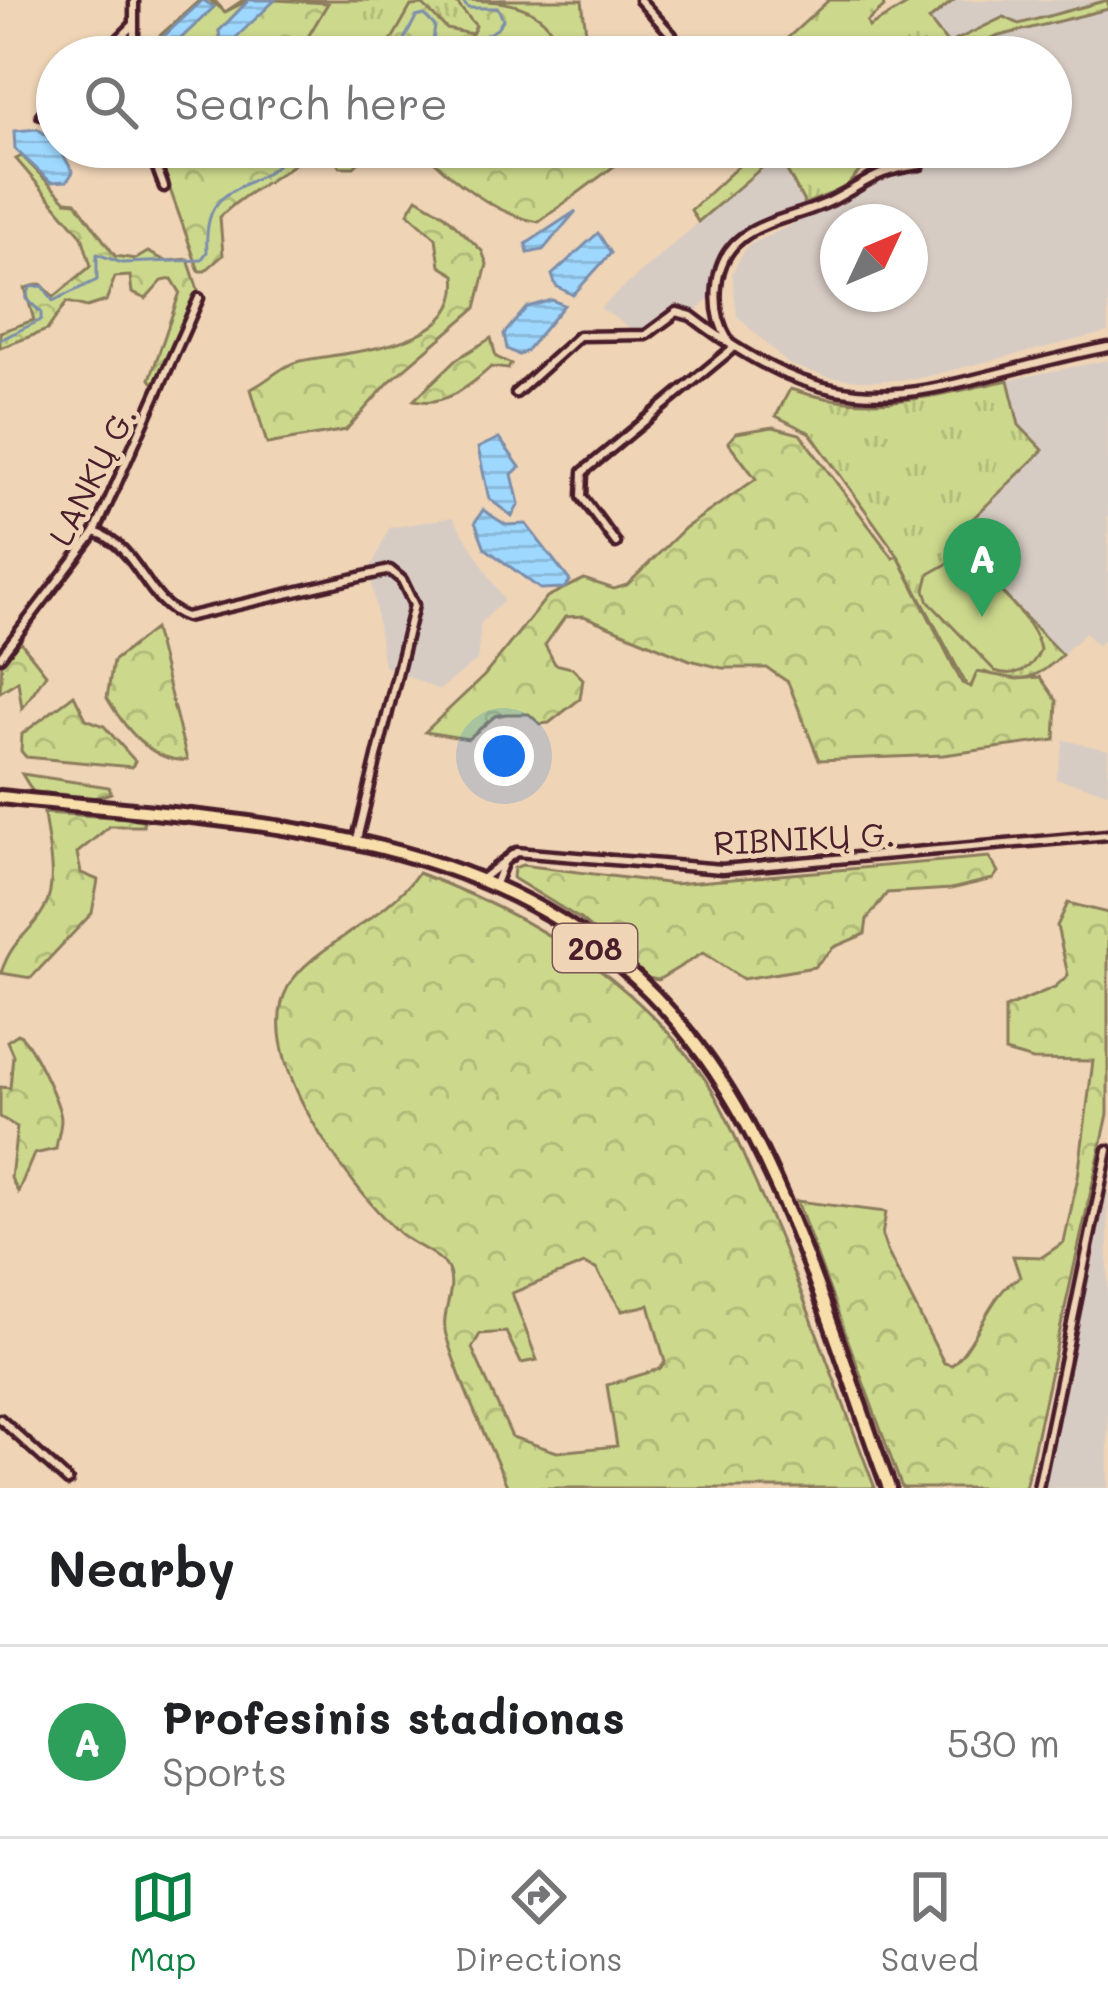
<!DOCTYPE html>
<meta charset="utf-8">
<style>
body{margin:0;font-family:Mali,sans-serif;background:#f6f6f6;color:#202124}
.compass{position:absolute;left:820px;top:204px;width:108px;height:108px;border-radius:50%;background:#fff;box-shadow:0 3px 9px #0004;rotate:46deg}
.you{position:absolute;left:504px;top:756px;width:42px;height:42px;margin:-30px;border:9px solid #fff;border-radius:50%;background:#1a73e8;box-shadow:0 0 0 18px #1a73e833}
.badge{display:grid;place-items:center;width:78px;height:78px;border-radius:50%;background:#0b8043;color:#fff;font-size:39px;font-weight:700}
.pin{position:absolute;translate:-50% -99px;filter:drop-shadow(0 3px 6px #0008)}
.pin::after{content:'';position:absolute;top:63px;width:42px;height:36px;background:inherit;clip-path:polygon(0 0,100% 0,50% 100%)}
.list{margin:0;padding:0;list-style:none}
h2{display:flex;justify-content:space-between;align-items:center;height:156px;margin:0;padding:0 48px;font-size:51px}
h2 small{font-size:39px;font-weight:400;color:#757577}
.list li{display:grid;grid-template-columns:78px 1fr auto;gap:36px;align-items:center;box-sizing:border-box;height:192px;padding:0 48px;border-top:3px solid #e0e0e0}
.list b{display:block;font-size:45px;white-space:nowrap}
.list p{margin:0;font-size:39px;white-space:nowrap;color:#757577}
.list em{font-size:39px;font-style:normal;color:#757577}
.icon{flex:none;width:66px;height:66px;fill:none;stroke:currentColor;stroke-width:2;stroke-linecap:round;stroke-linejoin:round}
.map{position:relative;flex:none;width:1108px;height:1488px;overflow:hidden}
.search{position:absolute;background:#fff;box-shadow:0 3px 9px #0004;left:36px;right:36px;top:36px;height:132px;display:flex;align-items:center;gap:30px;box-sizing:border-box;padding:0 42px;border-radius:66px;color:#757577;font-size:45px}
.sheet{height:348px;background:#fff}
nav{display:flex;justify-content:space-around;align-items:center;box-sizing:border-box;height:168px;border-top:3px solid #e0e0e0;background:#fff;font-size:33px;color:#757577}
nav a{display:grid;justify-items:center;gap:6px}
nav .on{color:#0b8043}
.map>svg:first-child{display:block}
</style>
<div class="map">
<svg width="1108" height="1488" viewBox="0 0 1108 1488">
<defs>
<pattern id="grass-tufts" width="24" height="20" patternUnits="userSpaceOnUse" patternTransform="scale(3)"><rect width="24" height="20" fill="#ccd98c"/><path d="M3 7l-1-3M5 7V3M7 7l1-3M15 17l-1-3M17 17v-4M19 17l1-3" fill="none" stroke="#b1ba79"/></pattern>
<pattern id="forest-crowns" width="20" height="18" patternUnits="userSpaceOnUse" patternTransform="scale(3)"><rect width="20" height="18" fill="#ccd98c"/><path d="M2 6a3 3 0 1 1 6 0M12 15a3 3 0 1 1 6 0" fill="none" stroke="#b1ba79"/></pattern>
<pattern id="water-rules" width="6" height="5" patternUnits="userSpaceOnUse" patternTransform="scale(3)"><rect width="6" height="5" fill="#9ed8fe"/><path d="M0 2.5h6" fill="none" stroke="#8ab9da"/></pattern>
</defs>
<rect width="100%" height="100%" fill="#efd4b6"/>
<filter id="ink" filterUnits="userSpaceOnUse"><feTurbulence type="fractalNoise" baseFrequency=".00833" numOctaves="2"/><feDisplacementMap in="SourceGraphic" scale="24" xChannelSelector="R" yChannelSelector="G"/><feConvolveMatrix kernelMatrix="1 2 1 2 8 2 1 2 1" color-interpolation-filters="sRGB"/></filter>
<g filter="url(#ink)">
<g fill="#d7ccc4" fill-rule="evenodd">
<polygon points="954,0 1108,0 1019,24 1004,17 947,44 928,20"/>
<path d="M1108 9V332L916 379 872 381 828 377 788 364 737 316 732 273 747 246 883 181 882 147H1051V57H966L991 38ZM838 222H910V294H838Z"/>
<polygon points="779,153 805,204 743,228 728,241 711,281 711,297 686,321 679,316 635,331 600,308"/>
<polygon points="1108,360 1108,635 1098,646 1085,633 1062,655 951,540 1042,451 1019,425 1008,380"/>
<polygon points="453,517 504,600 481,623 477,661 439,690 384,666 370,571 389,528"/>
<polygon points="1064,740 1108,750 1108,792 1056,779"/>
<polygon points="1108,1185 1108,1488 1045,1488"/>
</g>
<g fill="url(#grass-tufts)" stroke="#8b7c5c" stroke-width="3">
<polygon points="200,0 214,0 225,12 243,0 502,0 472,34 427,57 136,57"/>
<polygon points="503,0 582,0 589,57 525,57 543,43"/>
<polygon points="829,0 882,0 884,7 867,22 869,27 915,0 954,0 929,20 948,44 1004,17 1019,24 1108,0 1108,9 991,38 966,57 767,57"/>
<polygon points="759,147 870,147 870,159 845,188 805,204 778,154 698,222 691,210"/>
<path d="M1008 380 1019 425 1043 450 951 540 1062 655C1039 678 1017 687 985 672L968 688 898 556 810 433 776 416 790 389C866 415 932 397 1008 380Z"/>
</g>
<g fill="url(#forest-crowns)" stroke="#8b7c5c" stroke-width="3" fill-rule="evenodd">
<polygon points="200,0 163,37 176,43 214,7 211,0 225,12 249,0 219,31 227,52 244,25 275,0 328,3 296,57 136,57"/>
<path d="M454 0C487 0 533 0 551 30L525 57H382L411 6 423 5 447 29 472 34 476 26Z"/>
<path d="M155 147H314C286 176 248 188 220 217L223 255 205 271H199Z"/>
<polygon points="328,147 374,147 354,167 340,167"/>
<path d="M420 147 499 152 655 147 621 161 539 222C497 216 449 178 420 147Z"/>
<polygon points="22,156 66,201 76,202 115,256 136,259 148,252 166,261 188,259 198,290 156,387 150,379 180,292 172,279 162,281 146,299 132,293 130,276 115,277 106,301 87,307 67,302 47,330 0,348 0,332 34,320 25,288 41,284 54,297 91,266 82,236 16,159"/>
<path d="M417 198 445 215 482 251 487 264 476 308 389 382 346 430 267 444 251 389C268 381 282 365 300 361 346 351 465 349 455 275L440 266 436 238 408 213Z"/>
<path d="M491 338 496 357 511 364 508 369 491 367C469 387 444 407 414 400L457 359Z"/>
<polygon points="773,427 800,434 893,558 898,556 962,683 971,687 977,672 1017,679 1040,677 1057,701 1055,740 943,755 819,760 788,682 767,668 722,668 690,660 584,616 565,617 545,645 555,664 572,668 583,679 580,699 549,723 540,724 529,714 506,714 495,716 468,739 425,732 484,676 547,597 584,579 614,589 627,585 685,528 756,479 728,442 736,433"/>
<path d="M154 629 187 760C151 763 124 727 107 698L113 661Z"/>
<polygon points="19,640 46,674 22,709 18,681 0,692 2,662"/>
<polygon points="74,695 86,719 104,726 135,761 132,767 26,757 21,751 22,734"/>
<polygon points="22,774 109,787 111,793 92,799 33,792"/>
<path d="M44 813 144 819 143 826H110L77 853 81 873 98 880 92 913 31 978 1 973C13 937 29 936 44 909 59 881 47 843 44 813Z"/>
<polygon points="989,857 998,872 993,879 951,889 887,893 867,919 865,934 834,947 814,967 743,979 703,953 658,980 648,978 580,919 513,878 514,868 522,865 674,884"/>
<path d="M418 873C528 914 634 978 703 1076 725 1108 739 1147 755 1182 800 1282 836 1386 875 1488H508C487 1438 461 1387 446 1335 440 1314 456 1292 449 1272 444 1255 412 1245 399 1233 350 1187 250 1056 288 987 311 946 386 920 418 873ZM584 1264 596 1269 622 1311 649 1305 665 1362 660 1369 607 1385 617 1446 557 1452 512 1437 472 1348 480 1334 506 1332 521 1363 537 1360 512 1293Z"/>
<path d="M1068 903 1108 913V1114L1025 1488H902L797 1201 886 1212 882 1236 887 1251 944 1363 952 1365C979 1341 991 1290 1020 1277L1013 1256 1042 1257 1064 1242 1078 1177 1093 1061 1033 1060 1005 1052V1008L1055 987 1068 975 1057 926Z"/>
<path d="M18 1034C30 1039 60 1104 61 1119 61 1129 57 1139 56 1149L34 1154 18 1192 11 1178 17 1127 0 1117V1087L10 1088 13 1055 7 1041Z"/>
</g>
<path fill="#ccd98c" stroke="#8b7c5c" stroke-width="3" d="M954 560C982 567 1037 622 1040 650 1032 670 1015 678 995 671L929 602 925 590 929 574Z"/>
<g fill="url(#water-rules)" stroke="#7c8eaa" stroke-width="3">
<polygon points="203,0 214,7 176,43 167,42 163,37"/>
<polygon points="249,0 275,0 222,51 219,31"/>
<polygon points="38,129 57,144 73,172 67,181 51,182 15,149 14,131"/>
<polygon points="576,211 543,250 528,253 526,244"/>
<polygon points="598,233 611,253 573,295 556,286 552,275"/>
<polygon points="552,300 564,305 526,351 519,355 507,349 504,334 527,307"/>
<polygon points="499,438 520,467 512,474 519,504 512,516 489,499 478,448"/>
<polygon points="483,510 506,525 526,524 570,581 564,588 540,589 485,548 475,522"/>
</g>
<g fill="none" stroke-linecap="round" stroke-linejoin="round">
<g stroke="#7c8eaa" stroke-width="3">
<polyline points="395,57 416,17 424,15 435,26 432,49 440,57"/>
<polyline points="445,57 497,29 503,20 498,8 468,8 461,0"/>
<polyline points="345,147 365,147"/>
<path d="M0 340 41 320V312L26 299 30 287 43 286 53 301 97 280V254L122 263 201 260 207 252C204 200 222 196 263 175 274 169 283 158 294 152L292 147"/>
</g>
<g stroke="#4a1f2b" stroke-width="15">
<g id="minor">
<polyline points="640,0 672,35 674,42 659,57"/>
<polyline points="101,57 133,25"/>
<polyline points="134,57 134,0"/>
<polyline points="41,115 57,100"/>
<polyline points="149,147 164,187"/>
<path d="M728 340C718 324 715 305 717 286 723 219 789 224 835 199 871 180 877 170 920 165"/>
<path d="M516 393 579 336 646 335 677 312 691 316C859 445 925 383 1108 347"/>
<path d="M95 532C139 546 145 603 186 617L390 570 402 580 414 605 357 839"/>
<polyline points="616,543 582,497 583,472 733,348"/>
<polyline points="0,657 95,532 199,298"/>
<polyline points="483,878 516,852 722,869 1108,835"/>
<polyline points="495,884 504,861"/>
<polyline points="0,1419 68,1481"/>
<polyline points="1038,1488 1108,1150"/>
</g>
</g>
<g stroke="#4a1f2b" stroke-width="20">
<path id="highway" d="M0 797C295 828 585 824 746 1123 807 1237 844 1367 889 1488"/>
</g>
<use href="#minor" stroke="#efd4b6" stroke-width="6"/>
<use href="#highway" stroke="#f8deab" stroke-width="10"/>
</g>
</g>
<g text-anchor="middle" dominant-baseline="central" stroke-width="10" stroke-linejoin="round" paint-order="stroke">
<rect fill="#efd4b6" stroke="#7c5555" stroke-width="3" x="553" y="924" width="84" height="48" rx="9"/>
<g font-size="30" font-weight="bold" fill="#4a1f2b">
<text x="595" y="948">208</text>
</g>
<g font-size="33" fill="#4a1f2b" stroke="#efd4b6">
<text transform="translate(91 475) rotate(-63)">LANKŲ G.</text>
<text transform="translate(804 837) rotate(-3)">RIBNIKŲ G.</text>
</g>
</g>
</svg>
<svg class="compass" viewBox="-18 -18 36 36"><path d="M0-13l5 13h-10z" fill="#e53935"/><path d="M0 13l5-13h-10z" fill="#757577"/></svg>
<div class="you"></div>
<div class="pin badge" style="left:982px;top:617px;background:#2e9e5b">A</div>
<div class="search"><svg class="icon" aria-label="search" viewBox="0 0 24 24"><circle cx="10" cy="10" r="6"/><path d="M15 15l6 6"/></svg>Search here</div>
</div>
<section class="sheet">
<h2>Nearby<small></small></h2>
<ul class="list">
<li><span class="badge" style="background:#2e9e5b">A</span><div><b>Profesinis stadionas</b><p>Sports</p></div><em>530 m</em></li>
</ul>
</section>
<nav>
<a class="on"><svg class="icon" aria-label="map" viewBox="0 0 24 24"><path d="M3 6l6-2 6 2 6-2v14l-6 2-6-2-6 2zM9 4v14M15 6v14"/></svg>Map</a>
<a><svg class="icon" aria-label="directions" viewBox="0 0 24 24"><path d="M12 3l9 9-9 9-9-9zM9 14v-3h6M13 9l2 2-2 2"/></svg>Directions</a>
<a><svg class="icon" aria-label="saved" viewBox="0 0 24 24"><path d="M7 4h10v16l-5-4-5 4z"/></svg>Saved</a>
</nav>
